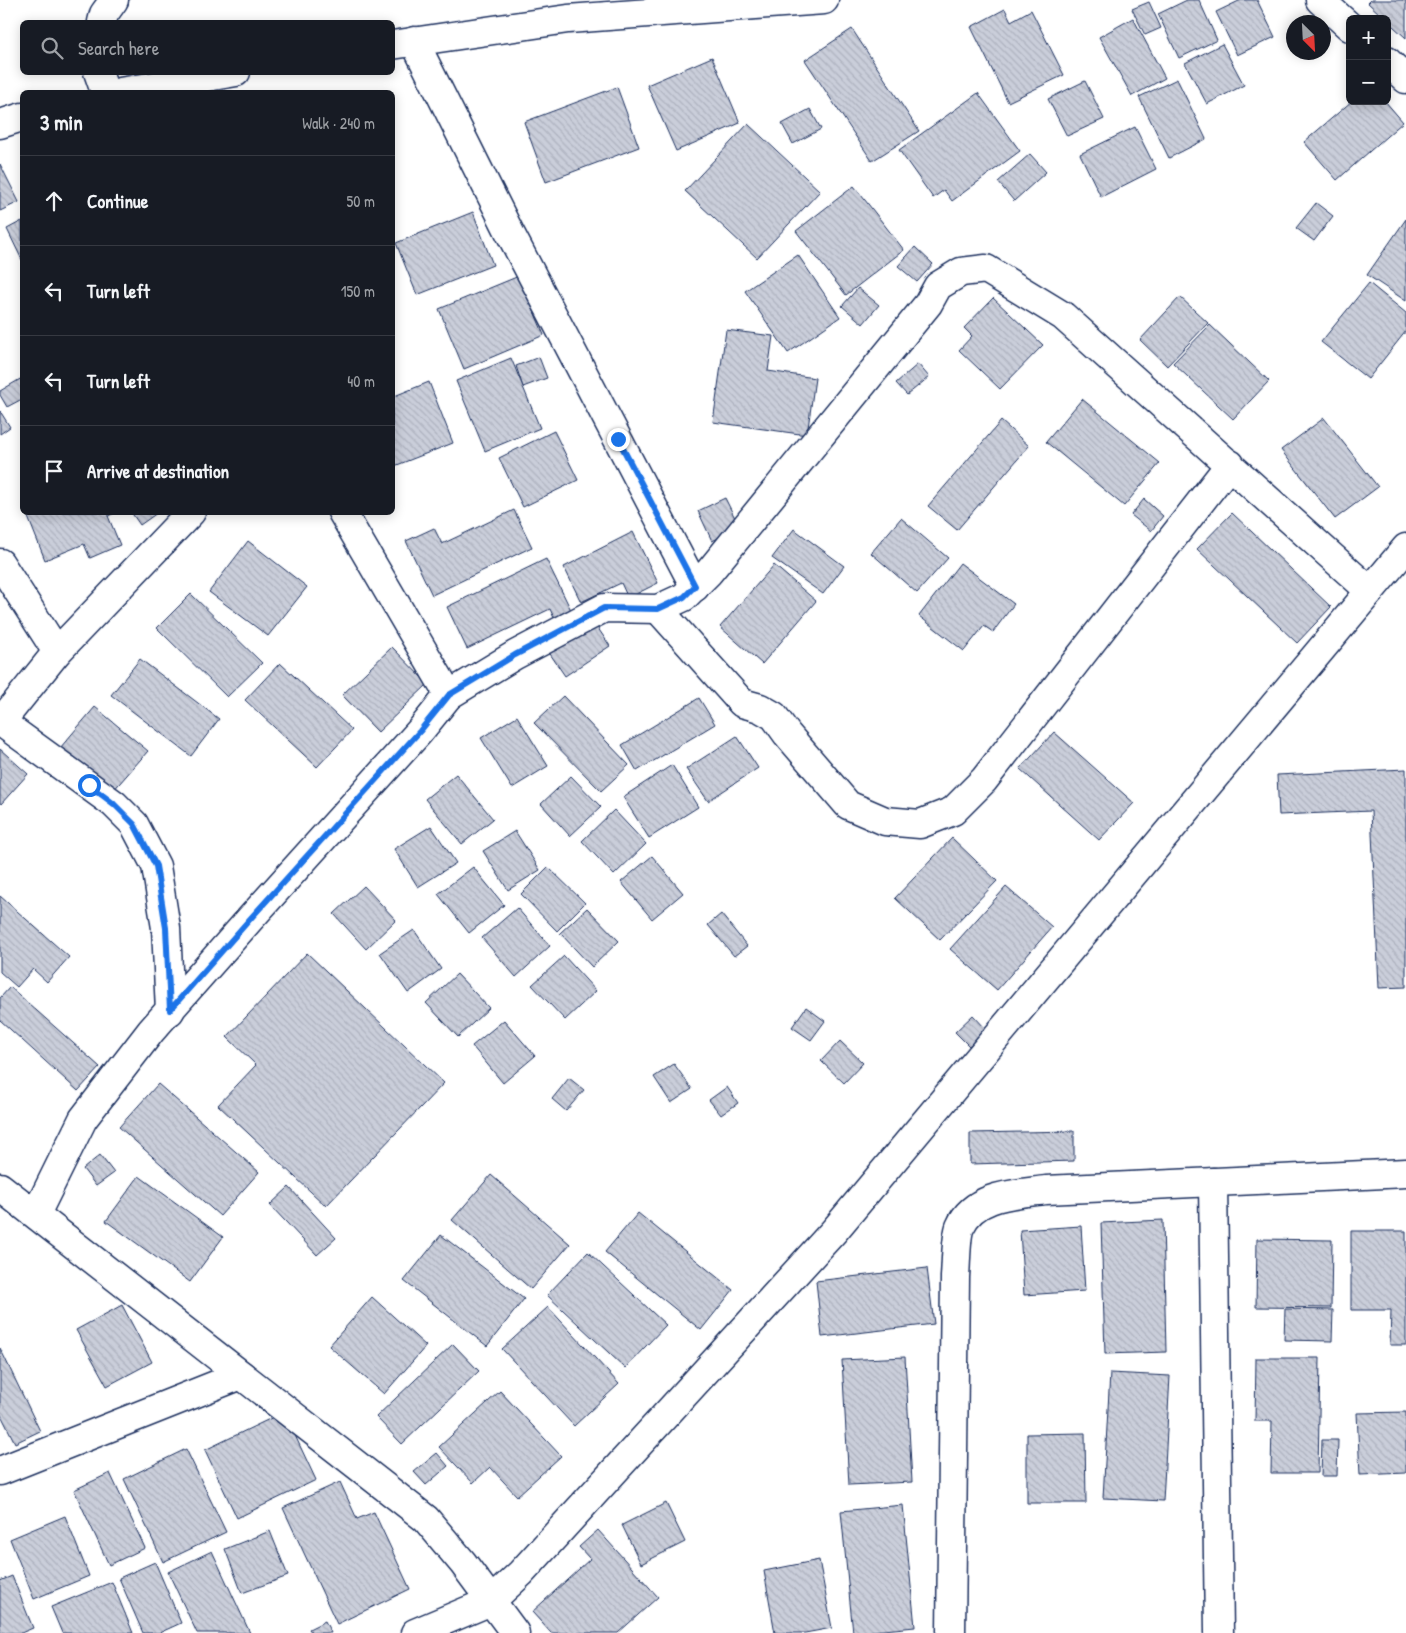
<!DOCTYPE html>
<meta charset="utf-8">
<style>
body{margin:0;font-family:"Patrick Hand",sans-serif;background:#20242c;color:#f1f3f6}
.controls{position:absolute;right:15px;top:15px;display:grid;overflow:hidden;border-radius:8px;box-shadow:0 2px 12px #0003}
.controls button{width:45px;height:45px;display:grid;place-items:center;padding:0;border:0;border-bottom:1px solid #363941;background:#171b24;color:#f1f3f6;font:25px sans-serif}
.compass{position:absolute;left:1286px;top:15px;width:45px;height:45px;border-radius:50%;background:#171b24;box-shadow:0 2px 12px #0003;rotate:156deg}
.stop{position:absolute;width:15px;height:15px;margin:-11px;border:4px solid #1a73e8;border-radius:50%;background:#fff}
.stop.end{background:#1a73e8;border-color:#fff;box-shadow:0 1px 5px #0008}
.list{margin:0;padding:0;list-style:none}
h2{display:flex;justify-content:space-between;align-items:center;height:65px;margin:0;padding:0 20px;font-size:21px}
h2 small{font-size:16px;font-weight:400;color:#9ea1a6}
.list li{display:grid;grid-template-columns:32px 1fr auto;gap:15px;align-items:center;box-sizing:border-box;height:90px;padding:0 20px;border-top:1px solid #363941}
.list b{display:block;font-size:19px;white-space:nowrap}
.list em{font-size:16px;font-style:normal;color:#9ea1a6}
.icon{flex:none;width:28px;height:28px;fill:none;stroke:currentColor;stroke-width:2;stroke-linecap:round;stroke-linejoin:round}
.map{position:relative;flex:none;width:1406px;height:1633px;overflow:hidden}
.search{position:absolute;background:#171b24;box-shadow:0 2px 12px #0003;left:20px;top:20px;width:375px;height:55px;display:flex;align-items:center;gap:12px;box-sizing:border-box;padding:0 18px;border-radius:8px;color:#9ea1a6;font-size:19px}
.panel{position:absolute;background:#171b24;box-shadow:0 2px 12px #0003;left:20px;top:90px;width:375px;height:425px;border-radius:8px}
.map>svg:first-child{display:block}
</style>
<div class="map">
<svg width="1406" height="1633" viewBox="0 0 1406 1633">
<defs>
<pattern id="building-back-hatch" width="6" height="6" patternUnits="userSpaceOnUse" patternTransform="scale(1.25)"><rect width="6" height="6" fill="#caceda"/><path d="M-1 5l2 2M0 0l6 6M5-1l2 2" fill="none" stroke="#adb1be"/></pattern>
</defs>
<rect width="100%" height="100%" fill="#fff"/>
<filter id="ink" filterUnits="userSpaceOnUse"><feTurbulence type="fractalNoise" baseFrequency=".02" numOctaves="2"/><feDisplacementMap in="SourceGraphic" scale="10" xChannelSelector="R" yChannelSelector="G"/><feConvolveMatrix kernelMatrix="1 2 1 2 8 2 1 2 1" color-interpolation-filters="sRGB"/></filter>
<g filter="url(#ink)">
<g fill="url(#building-back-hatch)" stroke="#1b2f5e">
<polygon points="1187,0 1199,0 1217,40 1179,58 1158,14"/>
<polygon points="1241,0 1257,0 1275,37 1237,55 1216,12"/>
<polygon points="1371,0 1406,0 1406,38 1368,3"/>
<polygon points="1149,2 1161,28 1145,35 1132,9"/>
<polygon points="1005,9 1011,21 1031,10 1064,75 1008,102 971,27"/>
<polygon points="1133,18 1165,78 1132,96 1099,37"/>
<polygon points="852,29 919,131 872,161 805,60"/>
<polygon points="1222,44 1244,85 1207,104 1185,63"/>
<polygon points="712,57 740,123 676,151 647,85"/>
<polygon points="1177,79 1206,139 1169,158 1139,97"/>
<polygon points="1085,81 1104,119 1067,136 1048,99"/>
<polygon points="617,87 639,147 546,182 524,122"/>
<polygon points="978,93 1020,151 952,201 944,190 933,198 899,150"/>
<polygon points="1352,101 1385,101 1403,122 1337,180 1304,142"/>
<polygon points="810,109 821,129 793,144 782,124"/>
<polygon points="748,124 820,191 757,258 685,191"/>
<polygon points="1135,127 1156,169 1101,197 1080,154"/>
<polygon points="1030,154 1046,172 1014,201 998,182"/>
<polygon points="0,164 19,202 0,211"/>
<polygon points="854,186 904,250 846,295 796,231"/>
<polygon points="1316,203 1333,216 1314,241 1296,228"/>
<polygon points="473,212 493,265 417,295 396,243"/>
<polygon points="1406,219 1406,301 1367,275"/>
<polygon points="22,221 22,260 7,229"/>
<polygon points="915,247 933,264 917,282 898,266"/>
<polygon points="798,255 840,317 788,353 745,291"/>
<polygon points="519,276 544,335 464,369 439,309"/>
<polygon points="1369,283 1406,313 1406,331 1368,379 1321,342"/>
<polygon points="858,288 879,305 863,324 842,306"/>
<polygon points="1180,297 1208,323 1167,366 1140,340"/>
<polygon points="993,298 1043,345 1000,389 959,350 972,336 964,328"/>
<polygon points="1210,325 1269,381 1233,419 1173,363"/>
<polygon points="726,330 773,336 768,371 815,378 807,435 713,422"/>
<polygon points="539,357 547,378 523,387 516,366"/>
<polygon points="511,358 540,428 485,451 456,381"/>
<polygon points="918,364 929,377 907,395 896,383"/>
<polygon points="22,378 22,399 7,407 0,395 0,391"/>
<polygon points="429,382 453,443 392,467 392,397"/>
<polygon points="1082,399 1160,463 1124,506 1046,442"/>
<polygon points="0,411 10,427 0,434"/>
<polygon points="1324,418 1378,487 1335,519 1281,450"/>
<polygon points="1001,421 1029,446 957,530 928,506"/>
<polygon points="554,431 578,480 523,507 499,458"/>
<polygon points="725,498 740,528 712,541 698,511"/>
<polygon points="1144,499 1163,516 1151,531 1131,515"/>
<polygon points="514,510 532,547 432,595 406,541 434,528 442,544"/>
<polygon points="26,512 117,512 108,516 120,545 90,558 84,544 45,560"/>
<polygon points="131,512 157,512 157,513 140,525"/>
<polygon points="1232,513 1331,607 1297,643 1197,549"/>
<polygon points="901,518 948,558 917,593 871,553"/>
<polygon points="794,529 844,566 823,594 772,558"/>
<polygon points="633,532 658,583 628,598 621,583 581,602 564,567"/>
<polygon points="248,541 307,587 268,636 209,592"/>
<polygon points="546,559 571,610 554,618 550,609 467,649 447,607"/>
<polygon points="960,563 1014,604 993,632 984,626 964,651 919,616"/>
<polygon points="774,565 816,601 762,664 720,627"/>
<polygon points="191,594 262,663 227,697 157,628"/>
<polygon points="591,618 610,646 565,676 546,648"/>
<polygon points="392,647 428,684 378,732 342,695"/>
<polygon points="140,659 219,719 191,756 111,695"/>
<polygon points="280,663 352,730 317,767 245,700"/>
<polygon points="563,696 629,765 601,791 534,723"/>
<polygon points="699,698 715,724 637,771 622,745"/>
<polygon points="95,707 148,751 112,792 60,748"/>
<polygon points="517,716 548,766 512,788 481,738"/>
<polygon points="1054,732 1134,803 1099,840 1020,769"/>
<polygon points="737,736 758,768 708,801 686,769"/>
<polygon points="0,749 28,774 1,804 0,803"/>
<polygon points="672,765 698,807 649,838 623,797"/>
<polygon points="1406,769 1406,987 1379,988 1371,811 1279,815 1277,775"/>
<polygon points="456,774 493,819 462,844 425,799"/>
<polygon points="571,776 601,807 570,836 541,804"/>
<polygon points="614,810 646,844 614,875 582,841"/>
<polygon points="431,826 456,863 418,887 394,849"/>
<polygon points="515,831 540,870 508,890 483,851"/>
<polygon points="952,838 997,881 940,940 895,898"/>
<polygon points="652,856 683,893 652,919 621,882"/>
<polygon points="473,867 504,905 469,933 438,894"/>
<polygon points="548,867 585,903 557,931 521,894"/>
<polygon points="364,886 396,920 366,949 334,914"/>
<polygon points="1006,887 1052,927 997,990 950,949"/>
<polygon points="0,896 69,957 47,982 33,969 17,987 0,972"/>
<polygon points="517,908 550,946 516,977 482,938"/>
<polygon points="587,908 619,941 592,967 560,933"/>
<polygon points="721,914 747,946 734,956 708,925"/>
<polygon points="414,930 441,969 408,993 380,953"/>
<polygon points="307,953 444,1083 326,1206 218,1105 256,1065 227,1037"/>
<polygon points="564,956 596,991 565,1020 532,985"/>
<polygon points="457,974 489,1008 458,1037 426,1003"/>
<polygon points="10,987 100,1067 78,1091 0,1020 0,998"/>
<polygon points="806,1007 825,1021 811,1040 792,1027"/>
<polygon points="973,1015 986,1029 969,1046 955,1032"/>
<polygon points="504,1020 535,1056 503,1083 472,1046"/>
<polygon points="840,1041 863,1063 844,1083 821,1061"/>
<polygon points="674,1064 692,1089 671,1103 654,1077"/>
<polygon points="569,1078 584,1090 566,1111 552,1099"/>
<polygon points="158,1084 259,1172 220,1216 119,1127"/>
<polygon points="727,1087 738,1103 721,1115 709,1100"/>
<polygon points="1074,1131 1074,1161 970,1164 970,1133"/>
<polygon points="100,1155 114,1173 96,1186 83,1169"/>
<polygon points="491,1175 570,1244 531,1289 452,1220"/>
<polygon points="139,1176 223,1237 190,1282 106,1221"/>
<polygon points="289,1187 336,1238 317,1255 270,1205"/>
<polygon points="638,1213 733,1290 701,1330 605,1252"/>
<polygon points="1163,1220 1166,1352 1105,1354 1101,1223"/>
<polygon points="1081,1226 1085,1291 1024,1295 1020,1230"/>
<polygon points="1351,1231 1406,1231 1406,1345 1390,1345 1391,1310 1351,1310"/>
<polygon points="441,1235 524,1299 487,1346 404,1281"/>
<polygon points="1257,1239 1332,1240 1331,1308 1256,1307"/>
<polygon points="588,1252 666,1325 625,1368 547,1295"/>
<polygon points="927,1268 934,1324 822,1337 816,1281"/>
<polygon points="372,1297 426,1346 384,1394 329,1346"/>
<polygon points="122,1305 152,1362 107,1386 76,1330"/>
<polygon points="548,1307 619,1384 574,1426 502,1349"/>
<polygon points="1285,1309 1333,1310 1332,1341 1284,1340"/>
<polygon points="453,1344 479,1371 402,1444 376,1417"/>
<polygon points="0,1348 40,1431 15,1443 0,1413"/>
<polygon points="905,1357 912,1482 849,1485 842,1360"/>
<polygon points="1256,1358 1320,1358 1318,1473 1271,1473 1272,1421 1255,1421"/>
<polygon points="1110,1373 1170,1376 1163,1501 1103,1498"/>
<polygon points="500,1391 561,1456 517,1496 490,1467 473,1483 439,1447"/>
<polygon points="284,1412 316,1480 237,1518 205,1450"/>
<polygon points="1406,1412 1406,1473 1360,1475 1357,1413"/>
<polygon points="1085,1433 1086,1503 1027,1503 1027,1434"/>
<polygon points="1322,1440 1338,1440 1337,1476 1321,1476"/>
<polygon points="186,1449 226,1532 163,1562 124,1479"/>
<polygon points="437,1453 448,1466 426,1485 414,1472"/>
<polygon points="110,1473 145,1548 109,1565 74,1490"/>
<polygon points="340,1482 357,1519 374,1512 410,1589 337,1624 283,1508"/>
<polygon points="666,1503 685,1542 641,1564 622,1525"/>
<polygon points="903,1505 915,1627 853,1633 841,1511"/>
<polygon points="65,1516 89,1576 34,1599 10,1539"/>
<polygon points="598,1530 658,1597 618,1633 551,1633 532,1612 590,1559 579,1547"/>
<polygon points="270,1531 288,1576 242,1593 225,1549"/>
<polygon points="212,1551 250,1633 197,1633 168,1572"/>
<polygon points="819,1560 832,1628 805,1633 775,1633 764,1571"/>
<polygon points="155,1562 181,1623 159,1633 143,1633 119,1578"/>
<polygon points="12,1576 33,1628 21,1633 0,1633 0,1581"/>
<polygon points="112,1582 133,1633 62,1633 51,1607"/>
<polygon points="325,1621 331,1633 312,1633 309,1629"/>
</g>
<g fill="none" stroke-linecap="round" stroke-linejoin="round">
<g stroke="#1b2f5e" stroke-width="31">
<g id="street">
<polyline points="1320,0 1350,27"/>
<polyline points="102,22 104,14 114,0"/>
<polyline points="414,41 510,233 695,587"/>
<polyline points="392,45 568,19 824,0"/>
<polyline points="1387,61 1406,79"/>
<polyline points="98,72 105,92"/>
<polyline points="120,92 236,72"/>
<polyline points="0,124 22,117"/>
<polyline points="342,512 449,695"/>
<polyline points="0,563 57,652"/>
<polyline points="658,609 742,703 760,708 774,716 787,734 848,805 885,821 920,824 953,811 984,780 1230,464"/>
<polyline points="1,722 114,804 134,824 156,866 166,928 170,1011"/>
<polyline points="0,723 57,652 191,512"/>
<polyline points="1213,1182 1219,1633"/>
<polyline points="0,1187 426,1519 463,1563 515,1633"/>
<polyline points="36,1214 83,1119 151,1031 250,919 420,731 449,695 515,655 604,608 658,609 684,597 709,572 928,304 938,286 961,272 986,269 1063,316 1370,591"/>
<polyline points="0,1471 241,1375"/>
<polyline points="415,1633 491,1601 521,1573 834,1231 1406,548"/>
<path d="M951 1633 955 1277C956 1265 956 1236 960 1227 974 1194 1016 1194 1046 1190L1406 1173"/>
</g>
</g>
<use href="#street" stroke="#fff" stroke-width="28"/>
</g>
</g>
<g fill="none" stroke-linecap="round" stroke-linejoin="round" filter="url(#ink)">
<polyline stroke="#1a73e8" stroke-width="6" points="89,785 114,804 134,824 156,866 166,928 170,1010 250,919 420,731 449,695 515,655 604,608 658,609 684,597 695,586 618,439"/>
</g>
</svg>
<div class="controls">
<button>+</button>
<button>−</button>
</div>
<svg class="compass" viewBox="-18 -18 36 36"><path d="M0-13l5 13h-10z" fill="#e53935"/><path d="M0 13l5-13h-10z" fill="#9ea1a6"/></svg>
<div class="stop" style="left:89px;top:785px"></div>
<div class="stop end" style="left:618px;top:439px"></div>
<div class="search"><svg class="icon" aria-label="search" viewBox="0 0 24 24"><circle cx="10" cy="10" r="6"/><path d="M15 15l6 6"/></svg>Search here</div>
<section class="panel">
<h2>3 min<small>Walk · 240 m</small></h2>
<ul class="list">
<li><svg class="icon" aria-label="ahead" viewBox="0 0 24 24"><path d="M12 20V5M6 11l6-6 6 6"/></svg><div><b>Continue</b></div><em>50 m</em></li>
<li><svg class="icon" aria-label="left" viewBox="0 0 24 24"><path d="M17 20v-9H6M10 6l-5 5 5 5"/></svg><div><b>Turn left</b></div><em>150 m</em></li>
<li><svg class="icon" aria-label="left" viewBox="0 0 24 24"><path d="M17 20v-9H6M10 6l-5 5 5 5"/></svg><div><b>Turn left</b></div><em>40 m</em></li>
<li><svg class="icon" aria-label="arrive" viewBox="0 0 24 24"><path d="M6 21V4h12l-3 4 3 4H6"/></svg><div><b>Arrive at destination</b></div></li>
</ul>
</section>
</div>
